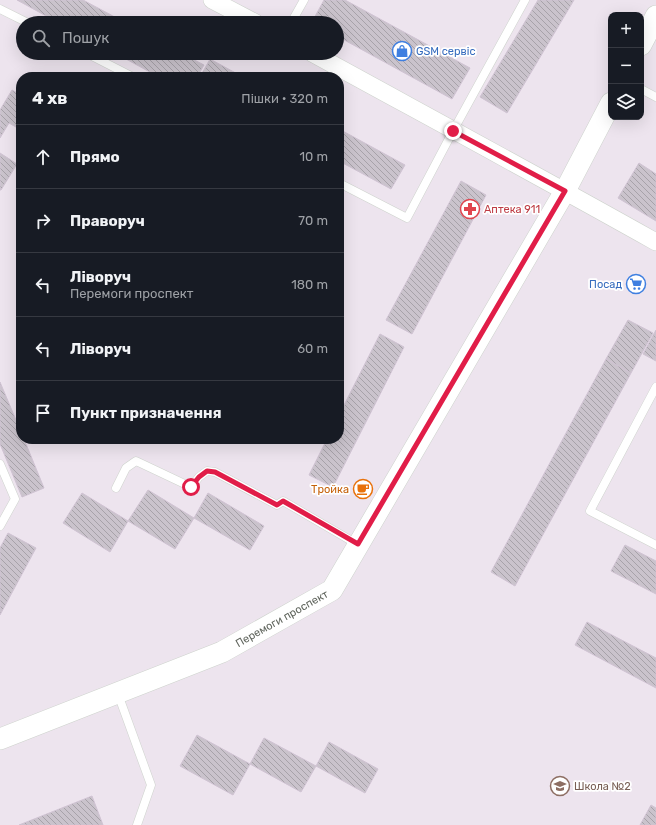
<!DOCTYPE html>
<html lang="uk">
<meta charset="utf-8">
<style>
body{margin:0;font-family:Rubik,sans-serif;background:#20242c;color:#f1f3f6}
.controls{position:absolute;right:12px;top:12px;display:grid;overflow:hidden;border-radius:8px;box-shadow:0 4px 16px #0002}
.controls button{width:36px;height:36px;display:grid;place-items:center;padding:0;border:0;border-bottom:1px solid #363941;background:#171b24;color:#f1f3f6;font:20px sans-serif}
.stop{position:absolute;width:12px;height:12px;margin:-9px;border:3px solid #e11d48;border-radius:50%;background:#fff}
.stop.end{background:#e11d48;border-color:#fff;box-shadow:0 1px 4px #0008}
.list{margin:0;padding:0;list-style:none}
h2{display:flex;justify-content:space-between;align-items:center;height:52px;margin:0;padding:0 16px;font-size:17px}
h2 small{font-size:13px;font-weight:400;color:#9ea1a6}
.list li{display:grid;grid-template-columns:26px 1fr auto;gap:12px;align-items:center;box-sizing:border-box;height:64px;padding:0 16px;border-top:1px solid #363941}
.list b{display:block;font-size:15px;white-space:nowrap}
.list p{margin:0;font-size:13px;white-space:nowrap;color:#9ea1a6}
.list em{font-size:13px;font-style:normal;color:#9ea1a6}
.icon{flex:none;width:22px;height:22px;fill:none;stroke:currentColor;stroke-width:2;stroke-linecap:round;stroke-linejoin:round}
.map{position:relative;flex:none;width:656px;height:825px;overflow:hidden}
.search{position:absolute;background:#171b24;box-shadow:0 4px 16px #0002;left:16px;top:16px;width:328px;height:44px;display:flex;align-items:center;gap:10px;box-sizing:border-box;padding:0 14px;border-radius:22px;color:#9ea1a6;font-size:15px}
.panel{position:absolute;background:#171b24;box-shadow:0 4px 16px #0002;left:16px;top:72px;width:328px;height:372px;border-radius:16px}
.map>svg:first-child{display:block}
</style>
<div class="map">
<svg width="656" height="825" viewBox="0 0 656 825">
<defs>
<pattern id="building-back-hatch" width="6" height="6" patternUnits="userSpaceOnUse"><rect width="6" height="6" fill="#cac3cc"/><path d="M-1 5l2 2M0 0l6 6M5-1l2 2" fill="none" stroke="#a7a2a9"/></pattern>
</defs>
<rect width="100%" height="100%" fill="#ede4ee"/>
<g fill="url(#building-back-hatch)" stroke="#d0c3d3">
<polygon points="17,0 83,0 126,23 59,23"/>
<polygon points="324,0 345,0 470,68 452,99 337,36 337,23 314,23 312,22"/>
<polygon points="538,0 574,0 507,113 480,97"/>
<polygon points="115,53 181,53 204,65 197,77 159,77"/>
<polygon points="210,59 243,77 200,77"/>
<polygon points="12,90 21,95 21,130 9,123 0,138 0,110"/>
<polygon points="339,129 405,165 391,189 339,161"/>
<polygon points="0,153 17,164 1,190 0,190"/>
<polygon points="639,163 656,174 656,221 618,198"/>
<polygon points="461,181 486,195 412,334 386,320"/>
<polygon points="628,320 653,333 631,373 606,359"/>
<polygon points="656,330 656,361 643,354"/>
<polygon points="380,334 404,347 333,487 309,475 327,439 339,439 339,415"/>
<polygon points="606,359 631,373 515,586 491,572"/>
<polygon points="0,382 21,432 21,439 24,439 44,488 22,497 0,444"/>
<polygon points="148,490 194,518 175,549 128,521"/>
<polygon points="82,493 128,521 110,552 63,523"/>
<polygon points="208,493 264,526 250,550 194,518"/>
<polygon points="8,533 36,548 0,615 0,548"/>
<polygon points="625,545 656,561 656,594 611,571"/>
<polygon points="587,622 656,658 656,688 575,645"/>
<polygon points="197,735 250,764 233,795 180,766"/>
<polygon points="264,738 316,766 301,792 250,764"/>
<polygon points="329,742 378,769 365,793 316,766"/>
<polygon points="92,796 103,825 19,825"/>
<polygon points="651,805 656,808 656,825 640,825"/>
</g>
<g fill="none" stroke-linecap="round" stroke-linejoin="round">
<g stroke="#ced3cd" stroke-width="9">
<g id="service">
<polyline points="0,9 28,23"/>
<polyline points="291,23 304,0"/>
<polyline points="86,53 133,77"/>
<polyline points="641,89 656,97"/>
<polyline points="339,183 407,218 453,131 525,0"/>
<polyline points="656,387 590,511 656,545"/>
<polyline points="0,464 15,499 0,526"/>
<polyline points="116,488 126,468 136,461 191,487 199,477 207,471 215,472 277,505 283,501 357,544"/>
<polyline points="118,694 151,785 137,825"/>
</g>
</g>
<g stroke="#ced3cd" stroke-width="18">
<g id="minor">
<polyline points="212,0 256,23"/>
<path d="M312 53C427 116 542 178 656 242"/>
</g>
</g>
<g stroke="#ced3cd" stroke-width="22">
<g id="tertiary">
<polyline points="641,45 656,16"/>
<path id="s1" d="M0 739 222 652 332 590 565 191 611 103"/>
</g>
</g>
<use href="#service" stroke="#fff" stroke-width="8"/>
<use href="#minor" stroke="#fff" stroke-width="17"/>
<use href="#tertiary" stroke="#fff" stroke-width="21"/>
</g>
<g fill="none" stroke-linecap="round" stroke-linejoin="round">
<polyline stroke="#e11d48" stroke-width="5" points="191,487 199,477 207,471 215,472 277,505 283,501 358,544 565,191 453,131"/>
</g>
<defs>
<g id="shop-ring" transform="scale(1)"><circle r="9.5" fill="#fff" stroke="#3f7fe0" stroke-width="1.5"/><path d="M-5-2.5h2.3a2.7 3.5 0 0 1 5.4 0H5L5.5 6h-11ZM-1.5-2.5h3a1.5 2.3 0 0 0-3 0Z" fill="#3f7fe0"/></g>
<g id="pharmacy-ring" transform="scale(1)"><circle r="9.5" fill="#fff" stroke="#e0444e" stroke-width="1.5"/><path d="M-2-6h4v4h4v4h-4v4h-4v-4h-4v-4h4Z" fill="#e0444e"/></g>
<g id="supermarket-ring" transform="scale(1)"><circle r="9.5" fill="#fff" stroke="#3f7fe0" stroke-width="1.5"/><path d="M-6-5.5h2.5l.6 2H6L4.5 2H-2.5L-4.4-4H-6ZM-1.5 3.2a1.3 1.3 0 1 0 .1 0ZM3 3.2a1.3 1.3 0 1 0 .1 0Z" fill="#3f7fe0"/></g>
<g id="cafe-ring" transform="scale(1)"><circle r="9.5" fill="#fff" stroke="#e8710a" stroke-width="1.5"/><path d="M-5.5-4.5H6V0H3Q3 3.5 0 3.5H-2.5Q-5.5 3.5-5.5 0ZM3-3.2v2h1.7v-2ZM-6 4.5H4V6H-6Z" fill="#e8710a"/></g>
<g id="school-ring" transform="scale(1)"><circle r="9.5" fill="#fff" stroke="#8d6e63" stroke-width="1.5"/><path d="M0-5L7-2L0 1L-7-2ZM-4 1L0 2.5L4 1V4Q0 6-4 4Z" fill="#8d6e63"/></g>
</defs>
<g fill-rule="evenodd">
<use href="#shop-ring" x="402" y="51"/>
<use href="#pharmacy-ring" x="470" y="209"/>
<use href="#supermarket-ring" x="636" y="284"/>
<use href="#cafe-ring" x="363" y="489"/>
<use href="#school-ring" x="560" y="786"/>
</g>
<g text-anchor="middle" dominant-baseline="central" stroke-width="3.5" stroke-linejoin="round" paint-order="stroke">
<g font-size="11" fill="#366cbe" stroke="#fff" text-anchor="start">
<text x="416" y="51">GSM сервіс</text>
<text x="622" y="284" text-anchor="end">Посад</text>
</g>
<g font-size="11" fill="#be3a42" stroke="#fff" text-anchor="start">
<text x="484" y="209">Аптека 911</text>
</g>
<g font-size="11" fill="#c56008" stroke="#fff" text-anchor="end">
<text x="349" y="489">Тройка</text>
</g>
<g font-size="11" fill="#5f645c" stroke="#fff">
<text stroke="none"><textPath href="#s1" startOffset="307">Перемоги проспект</textPath></text>
</g>
<g font-size="11" fill="#785e54" stroke="#fff" text-anchor="start">
<text x="574" y="786">Школа №2</text>
</g>
</g>
</svg>
<div class="controls">
<button>+</button>
<button>−</button>
<button><svg class="icon" aria-label="layers" viewBox="0 0 24 24"><path d="M12 4l9 5-9 5-9-5zM3 14l9 5 9-5"/></svg></button>
</div>
<div class="stop" style="left:191px;top:487px"></div>
<div class="stop end" style="left:453px;top:131px"></div>
<div class="search"><svg class="icon" aria-label="search" viewBox="0 0 24 24"><circle cx="10" cy="10" r="6"/><path d="M15 15l6 6"/></svg>Пошук</div>
<section class="panel">
<h2>4 хв<small>Пішки · 320 m</small></h2>
<ul class="list">
<li><svg class="icon" aria-label="ahead" viewBox="0 0 24 24"><path d="M12 20V5M6 11l6-6 6 6"/></svg><div><b>Прямо</b></div><em>10 m</em></li>
<li><svg class="icon" aria-label="right" viewBox="0 0 24 24"><path d="M7 20v-9h11M14 6l5 5-5 5"/></svg><div><b>Праворуч</b></div><em>70 m</em></li>
<li><svg class="icon" aria-label="left" viewBox="0 0 24 24"><path d="M17 20v-9H6M10 6l-5 5 5 5"/></svg><div><b>Ліворуч</b><p>Перемоги проспект</p></div><em>180 m</em></li>
<li><svg class="icon" aria-label="left" viewBox="0 0 24 24"><path d="M17 20v-9H6M10 6l-5 5 5 5"/></svg><div><b>Ліворуч</b></div><em>60 m</em></li>
<li><svg class="icon" aria-label="arrive" viewBox="0 0 24 24"><path d="M6 21V4h12l-3 4 3 4H6"/></svg><div><b>Пункт призначення</b></div></li>
</ul>
</section>
</div>
